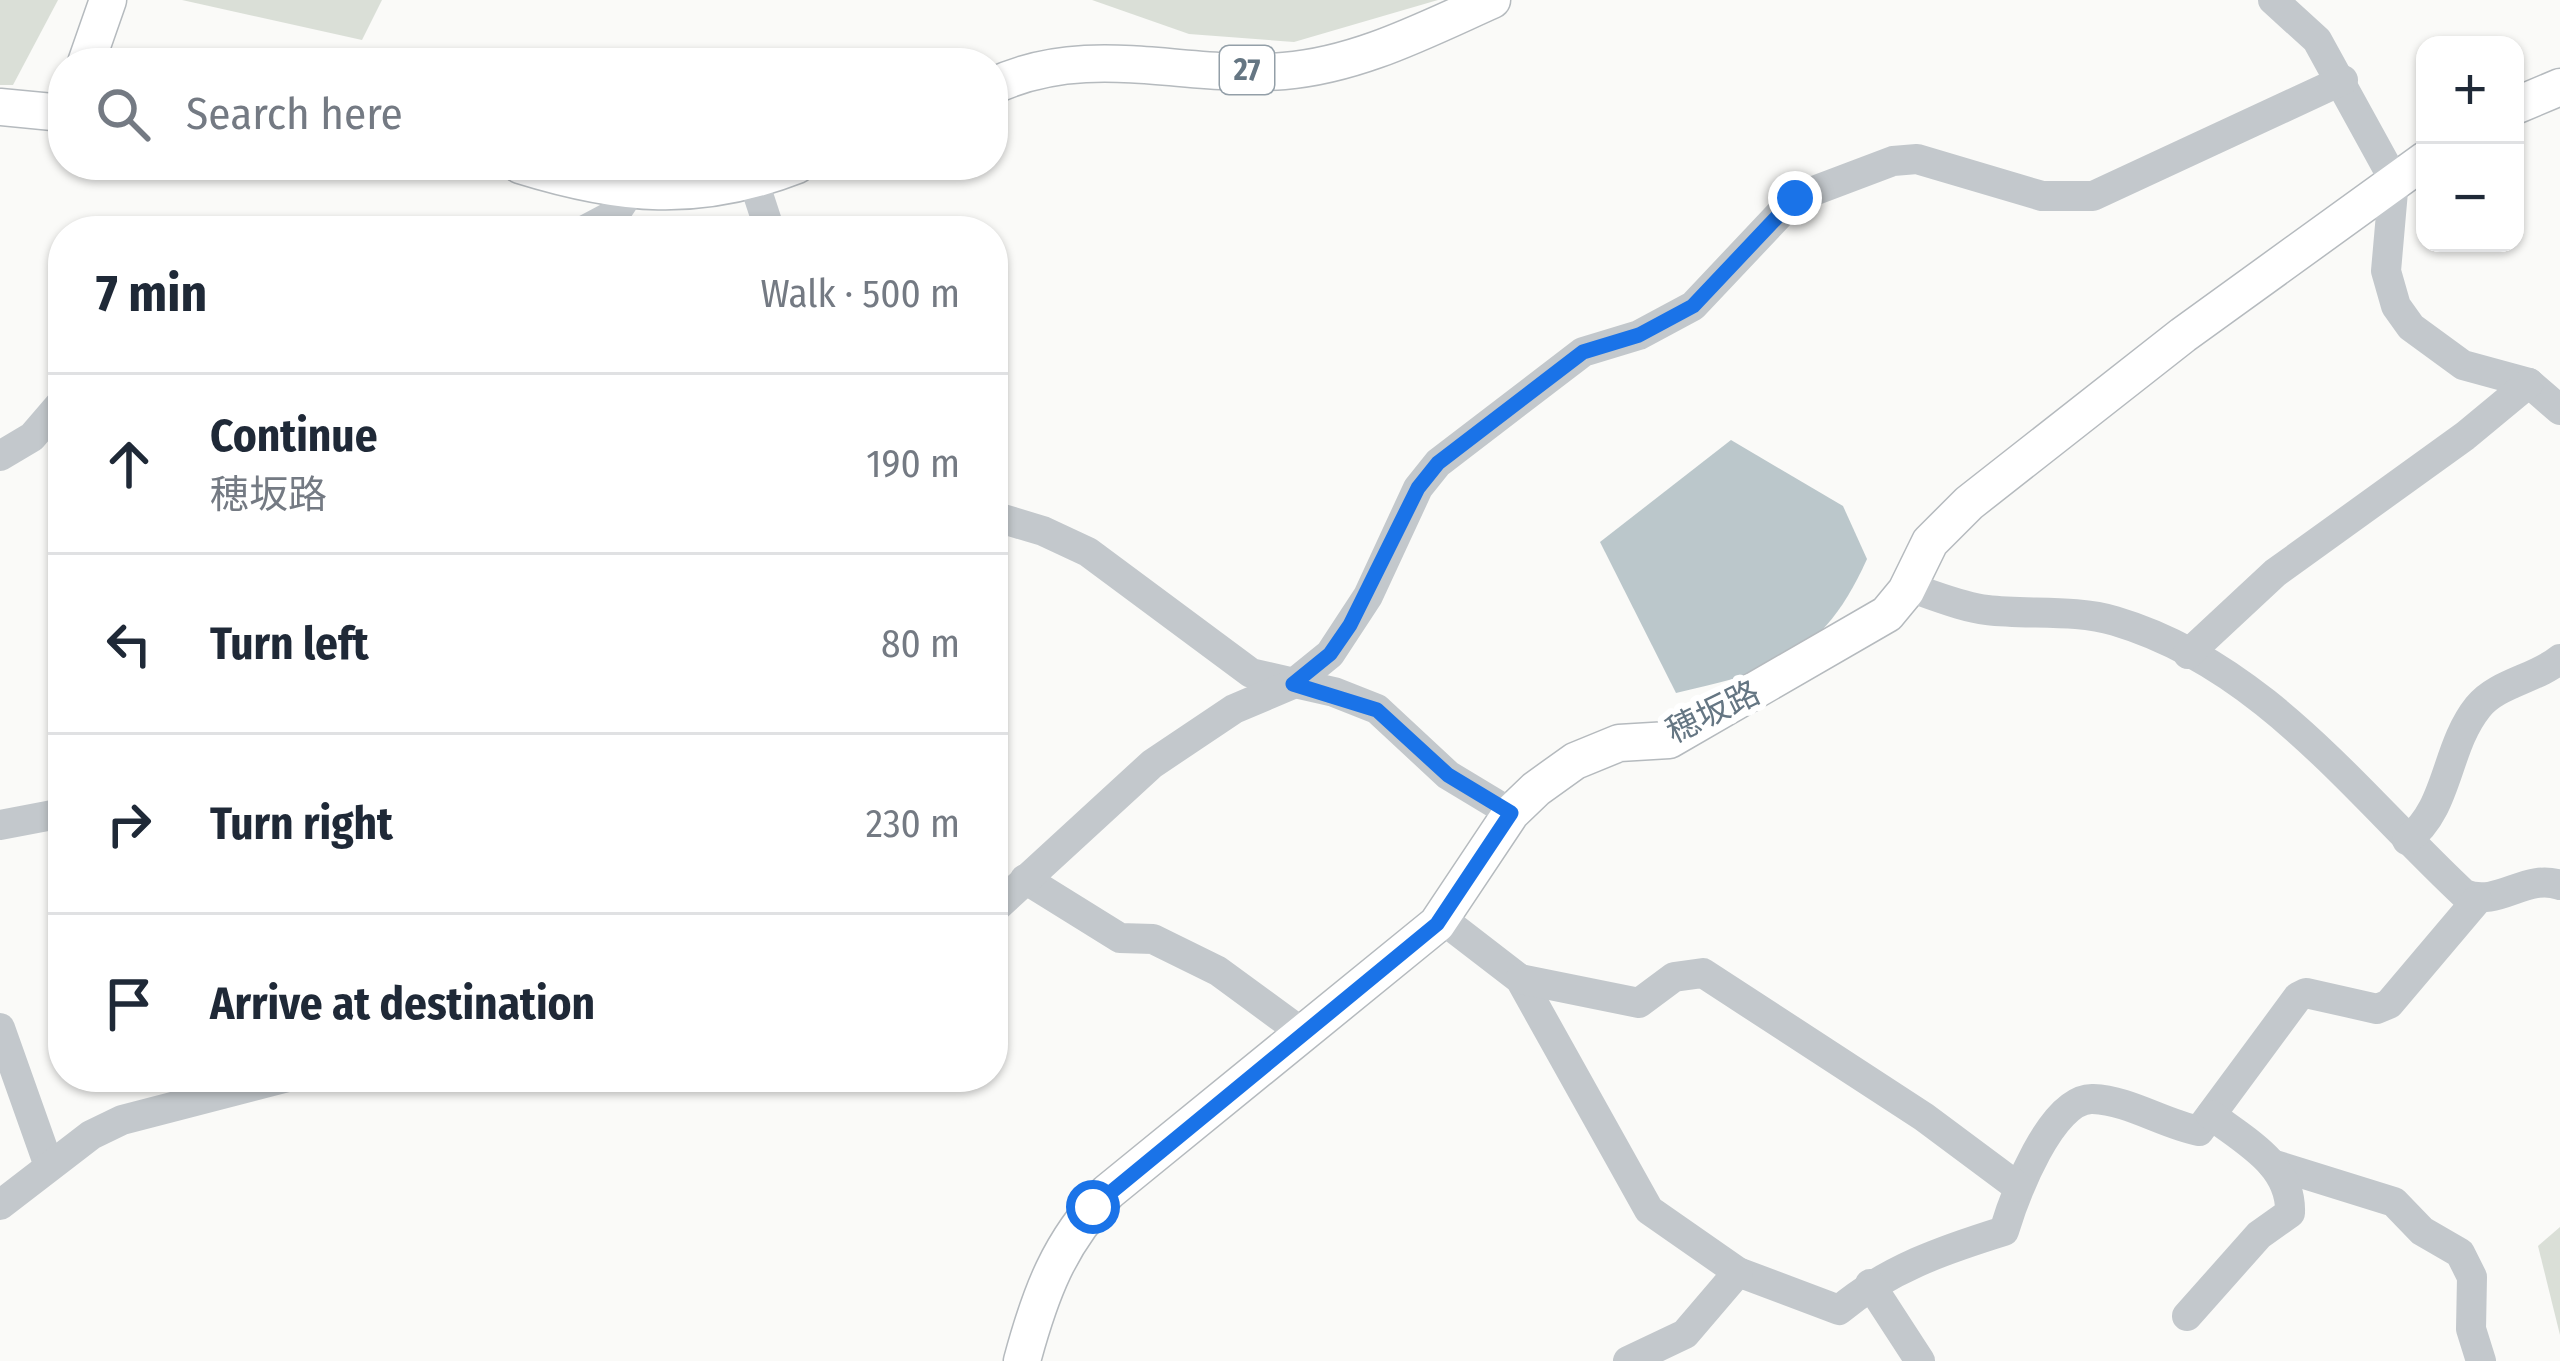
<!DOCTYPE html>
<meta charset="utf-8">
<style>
body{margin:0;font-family:"Fira Sans Condensed","Noto Sans JP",sans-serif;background:#f2f2f3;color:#1f2937}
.controls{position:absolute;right:36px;top:36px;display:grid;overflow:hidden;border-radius:24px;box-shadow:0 3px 9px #0004}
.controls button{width:108px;height:108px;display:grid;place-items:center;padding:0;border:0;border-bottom:3px solid #e0e1e3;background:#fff;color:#1f2937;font:60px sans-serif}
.stop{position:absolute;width:36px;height:36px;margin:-27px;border:9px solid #1a73e8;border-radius:50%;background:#fff}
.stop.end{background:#1a73e8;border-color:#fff;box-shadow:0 3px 12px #0008}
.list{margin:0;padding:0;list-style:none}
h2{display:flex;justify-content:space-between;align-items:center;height:156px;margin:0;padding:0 48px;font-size:51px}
h2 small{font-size:39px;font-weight:400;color:#747a83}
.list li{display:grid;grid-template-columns:78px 1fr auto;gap:36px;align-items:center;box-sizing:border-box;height:180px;padding:0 48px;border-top:3px solid #e0e1e3}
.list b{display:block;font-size:45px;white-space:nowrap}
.list p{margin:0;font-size:39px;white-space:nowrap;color:#747a83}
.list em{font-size:39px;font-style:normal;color:#747a83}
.icon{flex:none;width:66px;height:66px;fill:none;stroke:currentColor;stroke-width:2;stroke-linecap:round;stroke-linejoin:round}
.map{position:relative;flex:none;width:2560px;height:1361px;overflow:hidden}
.search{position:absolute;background:#fff;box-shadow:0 3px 9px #0004;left:48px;top:48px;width:960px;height:132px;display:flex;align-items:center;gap:30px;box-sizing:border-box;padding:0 42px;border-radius:48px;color:#747a83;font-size:45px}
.panel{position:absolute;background:#fff;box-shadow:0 3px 9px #0004;left:48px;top:216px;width:960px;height:876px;border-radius:48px}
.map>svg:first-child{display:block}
</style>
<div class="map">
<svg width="2560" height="1361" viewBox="0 0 2560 1361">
<rect width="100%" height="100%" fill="#fafaf8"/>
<g fill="#dadfd7">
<polygon points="0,0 58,0 13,85 0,85"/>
<polygon points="182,0 382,0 362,40"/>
<polygon points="1092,0 1438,0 1294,42 1189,34"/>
<polygon points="2560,1227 2560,1335 2538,1246"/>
</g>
<path fill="#bbc7cb" d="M1731 440 1843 506 1867 559C1823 657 1774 671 1676 693L1600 542Z"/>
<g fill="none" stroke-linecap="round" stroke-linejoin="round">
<g stroke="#b5babe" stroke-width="39">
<g id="major">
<polyline points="86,63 108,0"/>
<path d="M993 86C1089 41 1184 79 1284 71 1358 65 1425 30 1492 0"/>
<polyline points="2515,106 2560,87"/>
<polyline points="0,107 63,113"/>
<path d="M520 165C620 196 697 204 797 165"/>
<path d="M1022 1361C1040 1294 1059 1242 1108 1192L1437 924 1511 813 1536 789 1575 761 1619 743 1669 740 1887 614 1906 591 1930 542 1969 503 2183 335 2425 160"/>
</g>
</g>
<g stroke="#c3c8cc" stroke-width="30">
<polyline points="2273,0 2317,40 2394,180 2386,271 2396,306 2411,327 2463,365 2529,383 2560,410"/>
<polyline points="753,179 770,231"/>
<polyline points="583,231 615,214 629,193"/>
<polyline points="0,456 32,437 63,401"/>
<polyline points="993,516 1043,531 1088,552 1251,673 1334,692 1377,709 1448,775 1511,813"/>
<path d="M1908 587C1934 595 1961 607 1987 610 2028 615 2075 609 2115 621 2263 665 2356 793 2464 894 2499 908 2525 873 2560 885"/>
<polyline points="2188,654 2275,573 2465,436 2529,383"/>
<polyline points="0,825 63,813"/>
<path d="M2407 840C2449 809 2445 748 2478 707 2497 683 2536 679 2560 659"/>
<polyline points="1025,879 1120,938 1153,939 1218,971 1304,1034"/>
<polyline points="993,910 1152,764 1234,709 1293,684 1330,654 1368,596 1418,488 1438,463 1583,352 1639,335 1693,306 1795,198 1893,161 1917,159 2042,196 2093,196 2343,80"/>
<path d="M1442 919 1520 979 1649 1210 1738 1272 1839 1310C1888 1269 1943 1250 2004 1231 2014 1198 2051 1097 2093 1099 2128 1100 2164 1124 2199 1131L2298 997 2306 993 2377 1009 2389 1004 2477 900"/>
<polyline points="1520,979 1639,1003 1674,977 1703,973 1924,1117 2018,1187"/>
<polyline points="0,1028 49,1166"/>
<polyline points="2272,1164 2394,1202 2422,1231 2460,1253 2472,1277 2471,1329 2481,1361"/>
<polyline points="0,1205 91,1135 122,1120 288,1077"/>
<polyline points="1870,1284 1920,1361"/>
<path d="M2187 1316 2259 1235 2290 1213C2292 1165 2245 1141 2211 1115"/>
<polyline points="1628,1361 1685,1334 1738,1272"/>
</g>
<use href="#major" stroke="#fff" stroke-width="36"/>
</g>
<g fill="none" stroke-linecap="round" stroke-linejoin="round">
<polyline stroke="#1a73e8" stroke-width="15" points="1093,1207 1437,924 1511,813 1448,775 1377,710 1293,684 1330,654 1350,625 1418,488 1438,463 1583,352 1639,335 1693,306 1795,198"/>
</g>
<g text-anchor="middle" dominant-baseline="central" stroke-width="12" stroke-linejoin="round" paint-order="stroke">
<rect fill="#fff" stroke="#939fa8" stroke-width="3" x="1220" y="46" width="54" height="48" rx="9"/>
<g font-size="30" font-weight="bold" fill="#657683">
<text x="1247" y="70">27</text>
</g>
<g font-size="33" fill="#657683" stroke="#fff">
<text transform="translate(1713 712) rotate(-26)">穂坂路</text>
</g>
</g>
</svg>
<div class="controls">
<button>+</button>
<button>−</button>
</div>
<div class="stop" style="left:1093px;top:1207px"></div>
<div class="stop end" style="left:1795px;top:198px"></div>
<div class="search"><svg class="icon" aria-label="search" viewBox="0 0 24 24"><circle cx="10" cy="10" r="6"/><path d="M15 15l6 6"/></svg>Search here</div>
<section class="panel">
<h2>7 min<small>Walk · 500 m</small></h2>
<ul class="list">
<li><svg class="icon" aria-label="ahead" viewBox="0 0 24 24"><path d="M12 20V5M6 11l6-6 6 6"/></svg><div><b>Continue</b><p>穂坂路</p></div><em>190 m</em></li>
<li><svg class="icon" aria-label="left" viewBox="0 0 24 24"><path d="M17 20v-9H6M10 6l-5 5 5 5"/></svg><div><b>Turn left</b></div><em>80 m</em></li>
<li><svg class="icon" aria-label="right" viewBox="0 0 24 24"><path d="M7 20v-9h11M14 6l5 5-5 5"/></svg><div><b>Turn right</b></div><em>230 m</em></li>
<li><svg class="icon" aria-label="arrive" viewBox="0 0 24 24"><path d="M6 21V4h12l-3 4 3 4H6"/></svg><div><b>Arrive at destination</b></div></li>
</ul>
</section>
</div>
